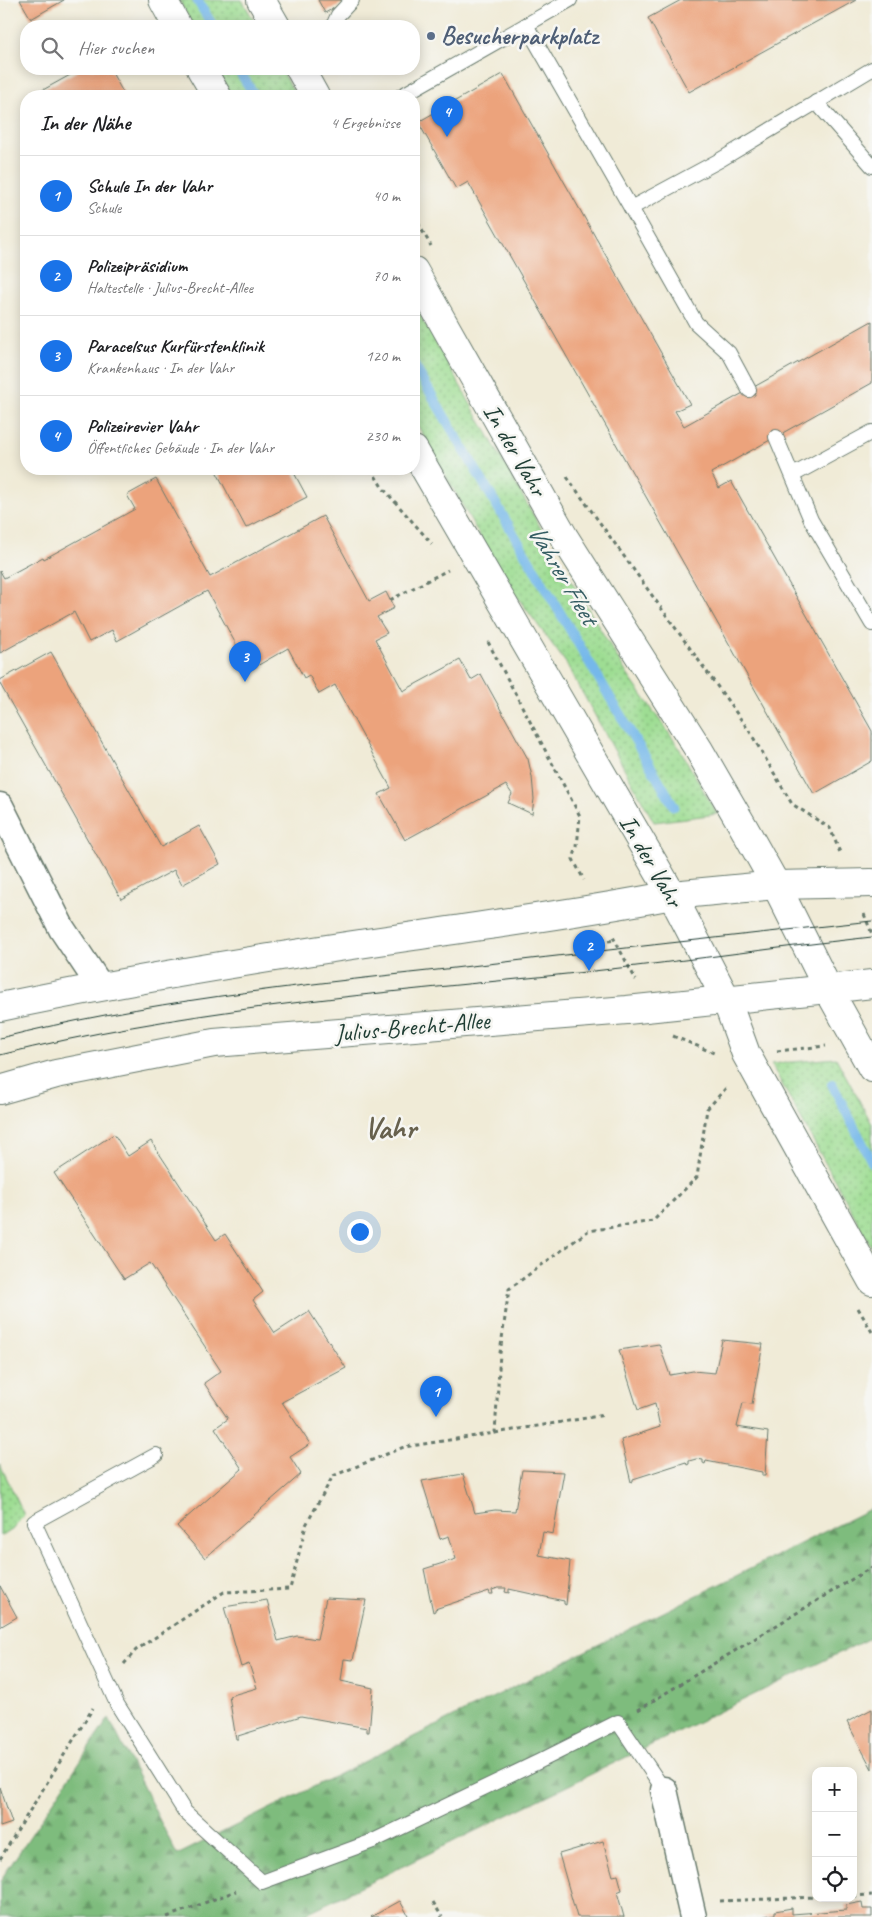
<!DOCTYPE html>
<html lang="de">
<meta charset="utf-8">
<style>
body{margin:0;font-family:Caveat,sans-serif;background:#f6f6f6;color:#202124}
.controls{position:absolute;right:15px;bottom:15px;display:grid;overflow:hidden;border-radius:10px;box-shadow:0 2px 12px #0003}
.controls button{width:45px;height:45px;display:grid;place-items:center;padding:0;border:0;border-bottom:1px solid #e0e0e0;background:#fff;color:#202124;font:25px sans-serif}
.you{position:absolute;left:359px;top:1231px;width:18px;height:18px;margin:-12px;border:4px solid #fff;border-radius:50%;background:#1a73e8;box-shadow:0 0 0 8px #1a73e833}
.badge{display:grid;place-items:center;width:32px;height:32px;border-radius:50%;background:#1a73e8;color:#fff;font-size:16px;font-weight:700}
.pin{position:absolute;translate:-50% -41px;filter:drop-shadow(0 1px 2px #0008)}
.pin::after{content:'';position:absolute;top:26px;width:18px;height:15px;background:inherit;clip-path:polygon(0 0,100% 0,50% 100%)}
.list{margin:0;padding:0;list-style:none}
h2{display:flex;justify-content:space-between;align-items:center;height:65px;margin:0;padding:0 20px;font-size:21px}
h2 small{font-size:16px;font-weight:400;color:#757577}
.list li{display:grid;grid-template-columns:32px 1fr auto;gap:15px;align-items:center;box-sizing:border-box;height:80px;padding:0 20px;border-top:1px solid #e0e0e0}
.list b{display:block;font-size:19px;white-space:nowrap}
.list p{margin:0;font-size:16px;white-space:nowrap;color:#757577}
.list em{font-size:16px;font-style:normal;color:#757577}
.icon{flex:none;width:28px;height:28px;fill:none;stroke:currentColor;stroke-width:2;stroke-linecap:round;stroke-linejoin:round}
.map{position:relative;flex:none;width:872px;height:1917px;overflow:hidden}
.search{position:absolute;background:#fff;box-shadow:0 2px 12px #0003;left:20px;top:20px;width:400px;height:55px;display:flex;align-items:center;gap:12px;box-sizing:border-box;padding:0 18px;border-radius:20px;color:#757577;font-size:19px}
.panel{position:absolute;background:#fff;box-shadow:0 2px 12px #0003;left:20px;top:90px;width:400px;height:385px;border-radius:20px}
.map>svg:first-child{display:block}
</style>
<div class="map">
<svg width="872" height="1917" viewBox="0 0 872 1917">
<defs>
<pattern id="grass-dots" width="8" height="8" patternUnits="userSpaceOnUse" patternTransform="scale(1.25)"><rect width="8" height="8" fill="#9edd93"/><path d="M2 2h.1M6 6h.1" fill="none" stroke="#80b479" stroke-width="1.8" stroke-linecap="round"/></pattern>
<pattern id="forest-firs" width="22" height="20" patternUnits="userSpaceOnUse" patternTransform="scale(1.25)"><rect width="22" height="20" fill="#7ebc7d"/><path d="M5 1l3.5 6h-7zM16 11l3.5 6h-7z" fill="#679a67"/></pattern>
</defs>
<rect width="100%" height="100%" fill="#f6f6f2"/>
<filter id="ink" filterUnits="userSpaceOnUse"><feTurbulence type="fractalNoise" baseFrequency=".02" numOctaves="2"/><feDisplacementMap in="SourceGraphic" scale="10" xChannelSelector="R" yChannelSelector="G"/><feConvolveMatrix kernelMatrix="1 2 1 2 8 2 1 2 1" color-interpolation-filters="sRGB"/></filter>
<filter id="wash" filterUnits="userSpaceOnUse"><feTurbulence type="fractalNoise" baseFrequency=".0096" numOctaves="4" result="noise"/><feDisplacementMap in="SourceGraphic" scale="20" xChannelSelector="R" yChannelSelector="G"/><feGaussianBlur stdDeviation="1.12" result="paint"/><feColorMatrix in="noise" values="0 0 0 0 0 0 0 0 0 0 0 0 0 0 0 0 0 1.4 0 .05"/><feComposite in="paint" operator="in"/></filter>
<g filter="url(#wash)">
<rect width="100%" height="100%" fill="#f0ebd7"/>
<g fill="url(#grass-dots)" stroke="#5e8d64">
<polygon points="179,0 242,0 257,26 193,26"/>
<polygon points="217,69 281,69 296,96 232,96"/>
<polygon points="414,304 552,548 627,674 678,746 717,814 654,822 566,663 504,579 414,419"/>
<polygon points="836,1058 872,1124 872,1248 771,1064"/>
<polygon points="0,1464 24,1515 12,1530 0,1536"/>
</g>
<polygon fill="url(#forest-firs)" stroke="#4e7c58" points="872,1508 872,1637 299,1917 0,1917 0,1881 109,1718 177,1855"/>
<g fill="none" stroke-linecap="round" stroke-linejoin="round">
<g stroke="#74b8ea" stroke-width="10">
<polyline points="197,0 213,26"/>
<polyline points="238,69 255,96"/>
<polyline points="414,365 674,806"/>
<polyline points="832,1084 872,1162"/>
</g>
</g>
<g id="blocks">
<g fill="#eca37c">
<polygon points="20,0 64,0 31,19"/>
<polygon points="318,0 348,0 325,13"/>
<polygon points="681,0 856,0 689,92 648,18"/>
<polygon points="81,69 110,69 125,96 32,96"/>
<polygon points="503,74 690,404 675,411 684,426 872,321 872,383 711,473 719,488 731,481 872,731 872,761 814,794 468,182 456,189 418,122"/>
<polygon points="215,469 292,469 307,497 246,528"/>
<polygon points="156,479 210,577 323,516 369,601 386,592 394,608 377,617 387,633 375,639 403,691 460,660 471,680 481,674 528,759 532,777 534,799 532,814 508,803 512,794 506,785 405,840 379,794 391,788 335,685 319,694 309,675 304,678 288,648 250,670 207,591 117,641 112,630 89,642 74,612 0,653 0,571 4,578 43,557 44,559 135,509 127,495"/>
<polygon points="51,652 161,847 199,826 220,864 182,885 174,870 121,899 0,684 0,680"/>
<polygon points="114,1134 128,1156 151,1141 216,1240 225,1234 263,1292 253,1300 275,1333 309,1311 346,1368 282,1402 310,1444 290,1457 301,1474 205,1558 177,1526 242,1469 215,1428 228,1419 204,1383 221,1371 150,1263 124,1279 54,1173"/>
<polygon points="722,1340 763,1344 752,1404 743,1403 737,1427 768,1432 765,1476 762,1476 762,1472 706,1461 705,1464 703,1463 703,1460 696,1459 689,1461 689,1464 687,1465 686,1462 633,1479 633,1481 631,1482 621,1440 660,1427 655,1404 638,1410 619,1350 659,1344 670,1375 693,1371 715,1373"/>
<polygon points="522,1470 564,1472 553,1534 543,1532 539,1555 570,1561 566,1605 564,1604 564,1601 509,1589 509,1593 505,1592 506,1588 498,1588 492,1590 493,1594 490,1594 489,1591 435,1609 435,1611 433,1612 424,1569 456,1559 449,1536 440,1539 422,1481 463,1474 475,1513 495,1510 515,1511"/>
<polygon points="0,1586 17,1617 0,1627"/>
<polygon points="326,1598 366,1600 353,1660 344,1659 341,1681 373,1688 369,1732 367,1732 367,1728 301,1716 238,1736 238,1739 236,1739 229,1696 257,1688 249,1664 241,1667 224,1607 267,1600 278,1641 297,1636 317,1639"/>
<polygon points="872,1709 872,1769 847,1722"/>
<polygon points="0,1787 12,1823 0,1827"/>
<polygon points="603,1841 613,1876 618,1875 622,1890 617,1892 624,1917 577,1917 559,1854"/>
<polygon points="400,1901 409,1917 371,1917"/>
<polygon points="862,1902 863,1909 872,1909 872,1917 761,1917 775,1914 775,1911 792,1908 792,1914 846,1910 846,1905"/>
</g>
</g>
</g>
<g filter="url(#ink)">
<use href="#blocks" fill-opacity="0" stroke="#687a6d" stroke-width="1"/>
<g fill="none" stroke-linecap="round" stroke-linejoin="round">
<g stroke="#687a6d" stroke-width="16">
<g id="service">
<polyline points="526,25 631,208 720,160 872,69"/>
<polyline points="333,26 338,15 352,0"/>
<polyline points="401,96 570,0"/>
<polyline points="816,102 872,166"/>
<polyline points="631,208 696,323 729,353 749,390"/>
<polyline points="776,437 811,520 872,624"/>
<polyline points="793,475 872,432"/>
<polyline points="156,1455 34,1522 117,1704 185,1812 262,1882 373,1841 540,1761 618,1722 664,1790"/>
</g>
</g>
<g stroke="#687a6d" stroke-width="29">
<g id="minor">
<polyline points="0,806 62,929 100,986"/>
<polyline points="664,1790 693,1917"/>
</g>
</g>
<g stroke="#687a6d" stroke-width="30">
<g id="tertiary">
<polyline points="672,895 776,885 872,883"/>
<polyline points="828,989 872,984"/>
</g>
</g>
<g stroke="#687a6d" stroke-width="30">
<g id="secondary">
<polyline points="163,0 177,26"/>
<polyline points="261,0 276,26"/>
<polyline points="201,69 217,96"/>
<polyline points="300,69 315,96"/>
<polyline points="414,271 564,537 699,750 744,828 776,885 828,989 872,1068"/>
<polyline points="414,450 672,895 726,999 746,1054 872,1281"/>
<path d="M0 1007C137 978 275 956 414 936 500 923 586 912 672 895"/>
<polyline points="0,1090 56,1074 214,1043 627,1010 828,989"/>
</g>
</g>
<g stroke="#687a6d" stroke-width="3" stroke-dasharray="4 4" stroke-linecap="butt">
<polyline points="414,216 431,246"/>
<polyline points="371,469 382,487 432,544"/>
<polyline points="567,477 750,732 792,804 830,828 841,855"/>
<polyline points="390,600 448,570"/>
<polyline points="488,642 580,816 577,847 573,859 584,880"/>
<polyline points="864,914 872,934"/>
<polyline points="613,937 636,980"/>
<polyline points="608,941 615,940"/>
<polyline points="673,1036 714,1053"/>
<polyline points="777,1051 826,1046"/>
<polyline points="858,1308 872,1332"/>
<polyline points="495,1433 605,1415"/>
<polyline points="124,1664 136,1650 224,1592 290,1589 306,1525 333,1476 404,1447 495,1433 500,1353 509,1289 588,1231 653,1221 697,1177 707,1109 727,1087"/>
<polyline points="638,1710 872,1567"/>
<polyline points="0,1859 93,1708"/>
<polyline points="853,1896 872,1895"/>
<polyline points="720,1901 816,1897"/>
<polyline points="433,1902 442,1917"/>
<polyline points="167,1917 236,1891"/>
</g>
<use href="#service" stroke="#fff" stroke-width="14"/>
<use href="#minor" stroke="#fff" stroke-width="26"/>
<use href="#tertiary" stroke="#fff" stroke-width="28"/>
<use href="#secondary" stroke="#fff" stroke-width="28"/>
<g stroke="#1f3d34" stroke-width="1">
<path d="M0 1038C143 1002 291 986 437 970 582 953 727 936 872 921"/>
<path d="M0 1055C176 1011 358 995 538 977 650 966 761 949 872 937"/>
</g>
</g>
</g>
<circle fill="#5c6f8a" stroke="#f6f6f2" stroke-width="2" cx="431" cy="36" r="5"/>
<g text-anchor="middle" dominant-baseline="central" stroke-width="5" stroke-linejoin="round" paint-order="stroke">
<g font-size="25" font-weight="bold" fill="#4e5e75" stroke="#f6f6f2" text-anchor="start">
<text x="441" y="36">Besucherparkplatz</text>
</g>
<g font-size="25" fill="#1f3d34" stroke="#f6f6f2">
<text transform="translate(515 450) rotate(60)">In der Vahr</text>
<text transform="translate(651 861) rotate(60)">In der Vahr</text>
<text transform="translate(412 1027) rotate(-5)">Julius-Brecht-Allee</text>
</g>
<g font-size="26" font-style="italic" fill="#345c62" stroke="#f6f6f2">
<text transform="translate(563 574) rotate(59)">Vahrer Fleet</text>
</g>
<g font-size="30" font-weight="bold" fill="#67614d" stroke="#f6f6f2">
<text x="390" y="1128">Vahr</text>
</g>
</g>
</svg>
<div class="controls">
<button>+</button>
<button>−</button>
<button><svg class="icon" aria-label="locate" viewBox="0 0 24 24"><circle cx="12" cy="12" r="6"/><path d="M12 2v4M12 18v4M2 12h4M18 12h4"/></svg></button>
</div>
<div class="you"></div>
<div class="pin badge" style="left:436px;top:1417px">1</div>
<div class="pin badge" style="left:589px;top:971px">2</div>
<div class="pin badge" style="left:245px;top:682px">3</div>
<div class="pin badge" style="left:447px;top:137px">4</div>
<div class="search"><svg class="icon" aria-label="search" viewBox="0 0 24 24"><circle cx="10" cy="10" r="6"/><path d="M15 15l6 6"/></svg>Hier suchen</div>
<section class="panel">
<h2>In der Nähe<small>4 Ergebnisse</small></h2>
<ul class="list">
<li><span class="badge">1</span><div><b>Schule In der Vahr</b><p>Schule</p></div><em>40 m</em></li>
<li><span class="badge">2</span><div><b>Polizeipräsidium</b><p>Haltestelle · Julius-Brecht-Allee</p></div><em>70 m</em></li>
<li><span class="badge">3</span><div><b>Paracelsus Kurfürstenklinik</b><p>Krankenhaus · In der Vahr</p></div><em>120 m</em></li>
<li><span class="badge">4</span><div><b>Polizeirevier Vahr</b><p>Öffentliches Gebäude · In der Vahr</p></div><em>230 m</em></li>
</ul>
</section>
</div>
